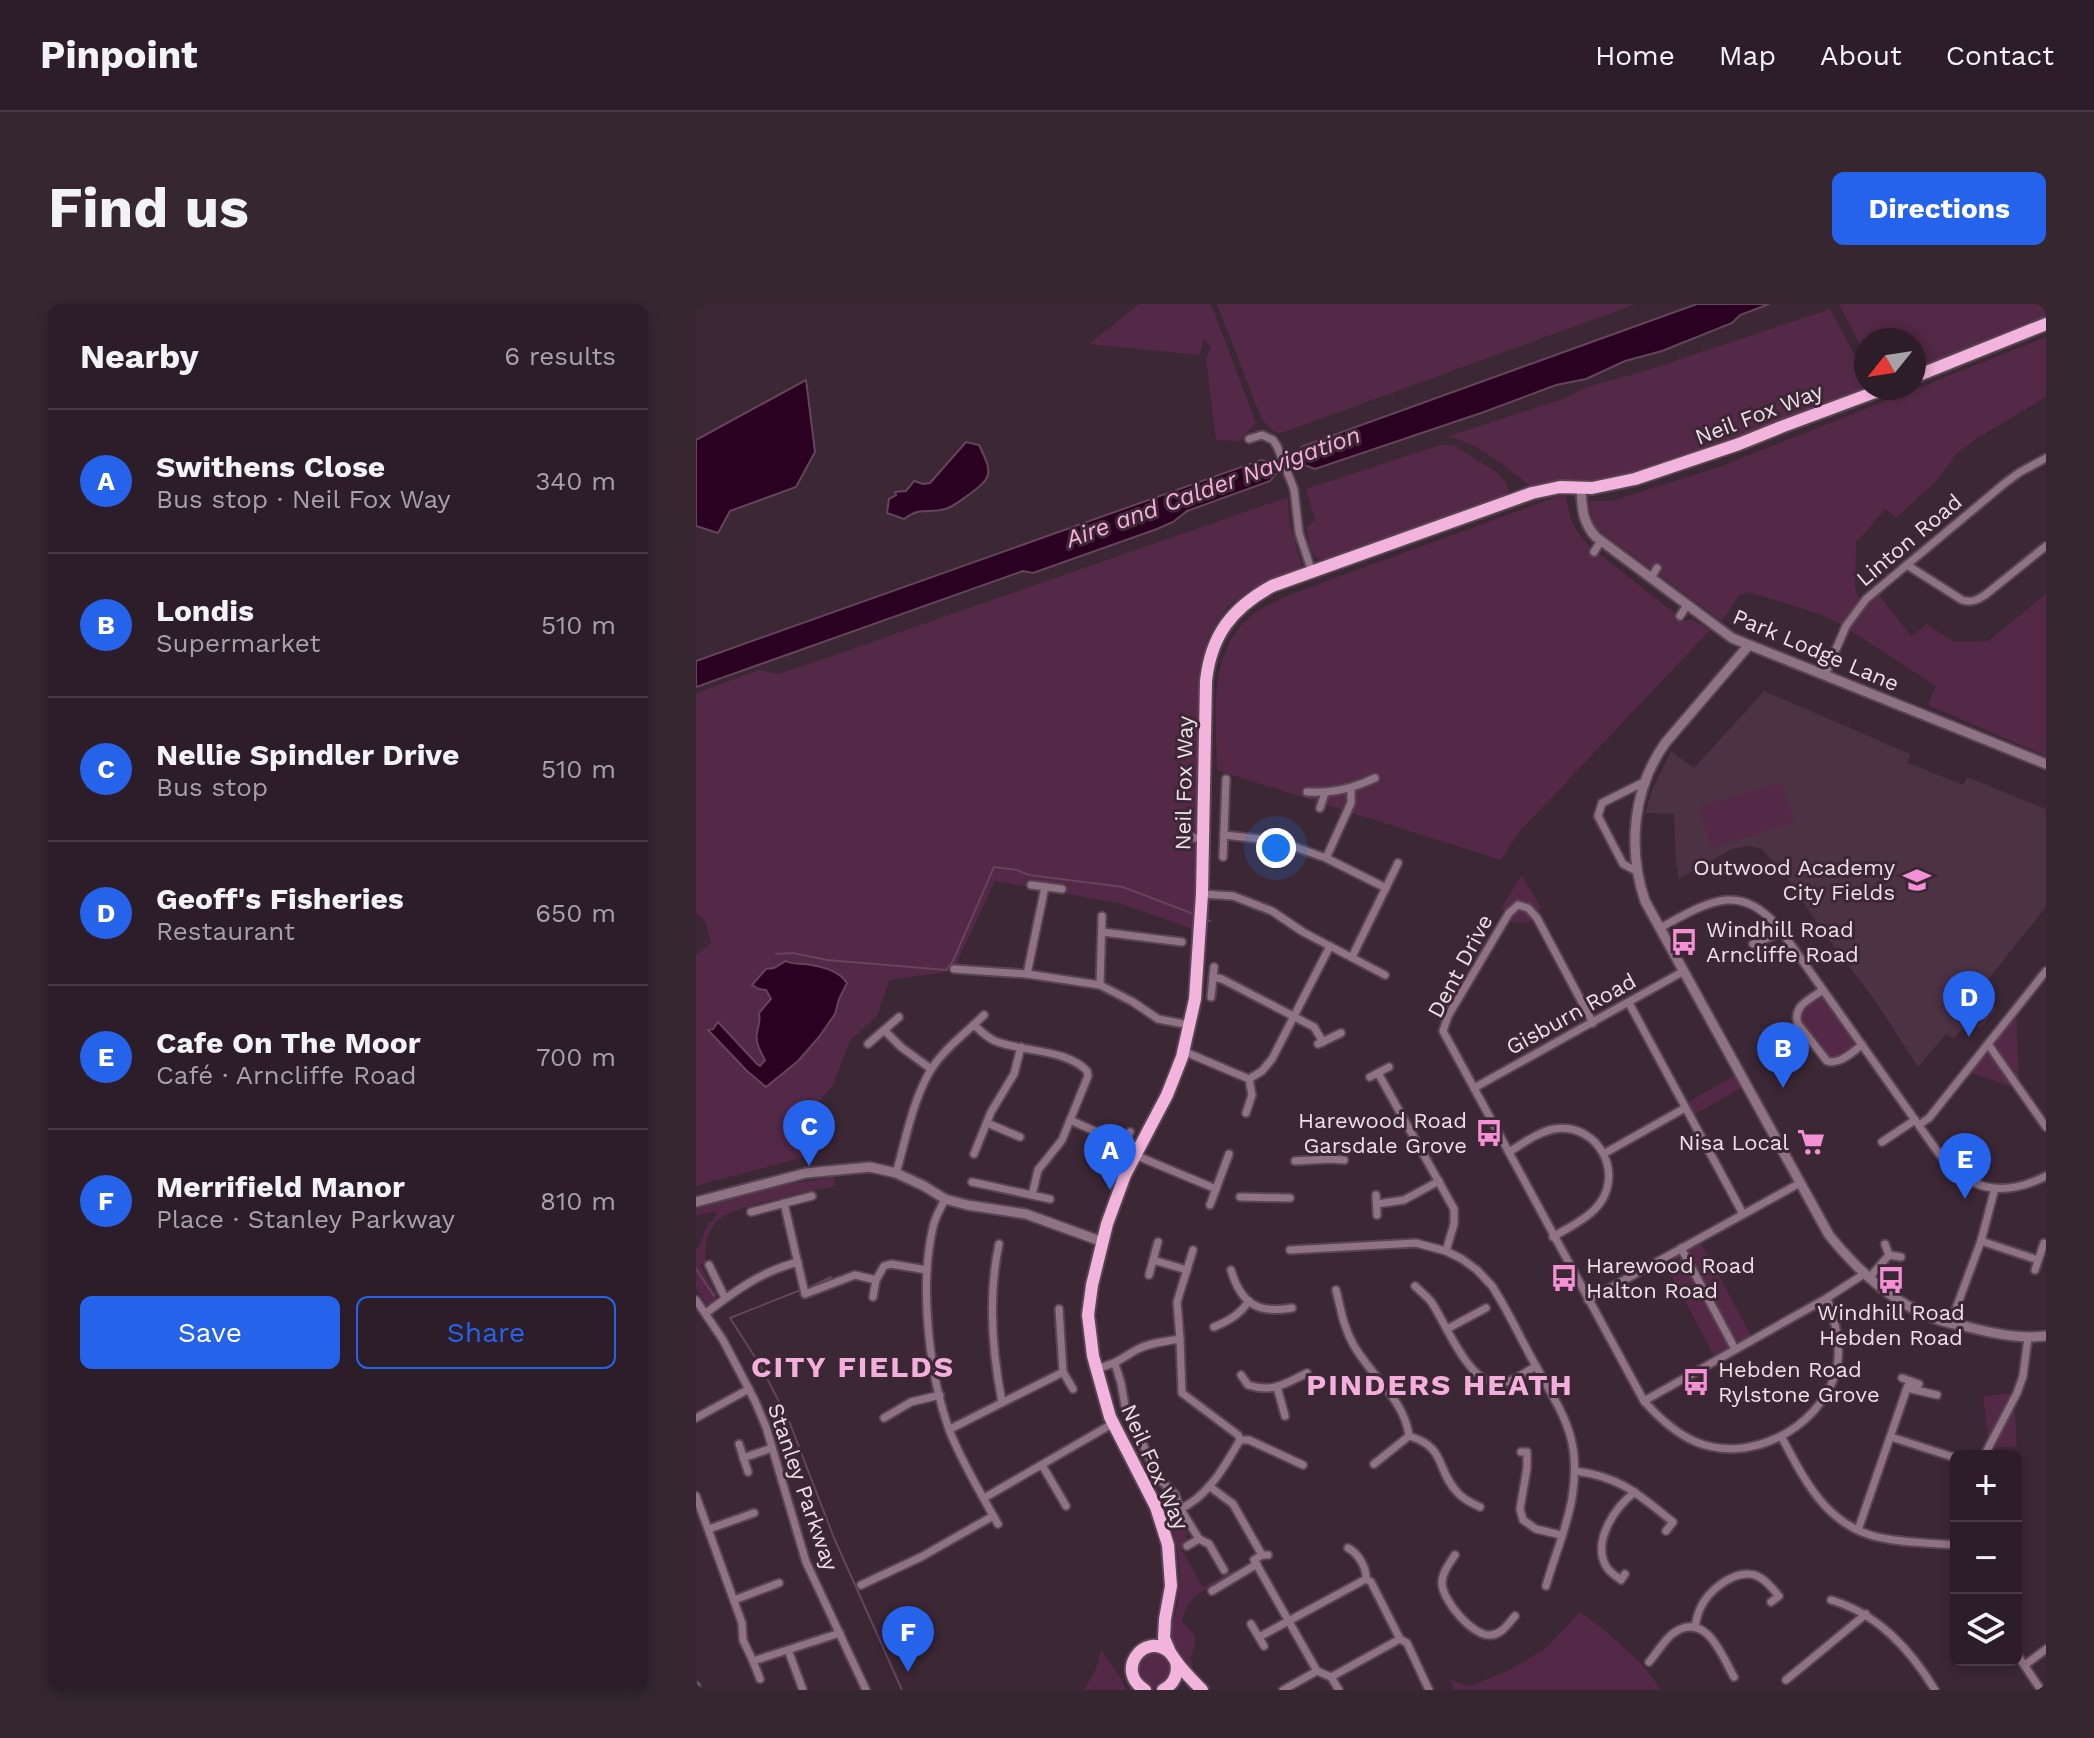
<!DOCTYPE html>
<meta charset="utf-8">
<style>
body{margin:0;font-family:"Work Sans",sans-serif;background:#352630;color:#f1f3f6}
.controls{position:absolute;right:24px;bottom:24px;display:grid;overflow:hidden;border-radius:12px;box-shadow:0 4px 12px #0003}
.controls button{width:72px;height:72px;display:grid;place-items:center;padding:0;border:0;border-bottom:2px solid #483b45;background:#2d1d28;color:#f1f3f6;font:40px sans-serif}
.compass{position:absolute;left:1158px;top:24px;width:72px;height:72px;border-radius:50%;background:#2d1d28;box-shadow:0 4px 12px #0003;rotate:240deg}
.you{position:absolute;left:580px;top:544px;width:28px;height:28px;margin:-20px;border:6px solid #fff;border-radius:50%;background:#1a73e8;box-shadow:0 0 0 12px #1a73e833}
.badge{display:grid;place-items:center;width:52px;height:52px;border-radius:50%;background:#2563eb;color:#fff;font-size:26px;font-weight:700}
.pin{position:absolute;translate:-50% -66px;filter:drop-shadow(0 2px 4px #0008)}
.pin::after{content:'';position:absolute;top:42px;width:28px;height:24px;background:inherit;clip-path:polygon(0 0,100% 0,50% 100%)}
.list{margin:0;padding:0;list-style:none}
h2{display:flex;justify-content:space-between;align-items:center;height:104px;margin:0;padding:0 32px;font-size:34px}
h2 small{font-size:26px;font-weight:400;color:#a7a2a8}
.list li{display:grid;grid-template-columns:52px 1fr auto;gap:24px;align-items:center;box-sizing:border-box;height:144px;padding:0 32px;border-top:2px solid #483b45}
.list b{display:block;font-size:30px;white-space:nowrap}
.list p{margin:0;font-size:26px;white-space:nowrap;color:#a7a2a8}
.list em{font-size:26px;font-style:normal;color:#a7a2a8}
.actions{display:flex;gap:16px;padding:24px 32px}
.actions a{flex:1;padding:18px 0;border:2px solid #2563eb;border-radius:12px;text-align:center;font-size:28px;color:#2563eb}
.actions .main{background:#2563eb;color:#fff}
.icon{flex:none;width:44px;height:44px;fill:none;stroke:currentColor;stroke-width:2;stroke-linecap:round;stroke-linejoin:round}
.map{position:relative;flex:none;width:1350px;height:1386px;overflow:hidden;border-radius:12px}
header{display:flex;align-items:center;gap:48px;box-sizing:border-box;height:112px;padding:0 40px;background:#2d1d28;border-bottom:2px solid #483b45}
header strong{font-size:38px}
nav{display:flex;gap:44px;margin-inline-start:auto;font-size:28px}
.intro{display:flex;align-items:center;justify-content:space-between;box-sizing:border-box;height:192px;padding:0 48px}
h1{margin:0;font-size:56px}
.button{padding:20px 36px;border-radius:12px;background:#2563eb;color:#fff;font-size:28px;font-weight:700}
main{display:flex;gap:48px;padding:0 48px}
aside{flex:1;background:#2d1d28;border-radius:12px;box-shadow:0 4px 12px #0003}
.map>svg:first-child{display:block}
</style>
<header>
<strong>Pinpoint</strong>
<nav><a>Home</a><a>Map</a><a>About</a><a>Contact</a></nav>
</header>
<div class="intro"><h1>Find us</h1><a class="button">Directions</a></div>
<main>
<aside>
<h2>Nearby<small>6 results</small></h2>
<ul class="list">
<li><span class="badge">A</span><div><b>Swithens Close</b><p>Bus stop · Neil Fox Way</p></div><em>340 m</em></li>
<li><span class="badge">B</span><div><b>Londis</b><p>Supermarket</p></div><em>510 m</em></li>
<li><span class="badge">C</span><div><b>Nellie Spindler Drive</b><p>Bus stop</p></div><em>510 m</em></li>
<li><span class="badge">D</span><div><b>Geoff's Fisheries</b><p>Restaurant</p></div><em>650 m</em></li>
<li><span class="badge">E</span><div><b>Cafe On The Moor</b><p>Café · Arncliffe Road</p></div><em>700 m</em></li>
<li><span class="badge">F</span><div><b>Merrifield Manor</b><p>Place · Stanley Parkway</p></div><em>810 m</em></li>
</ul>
<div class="actions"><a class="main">Save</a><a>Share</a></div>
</aside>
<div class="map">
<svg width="1350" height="1386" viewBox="0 0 1350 1386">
<rect width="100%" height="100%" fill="#3c2735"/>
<polygon fill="#4c3243" points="1068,387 1214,450 1212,459 1267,481 1271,473 1350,505 1350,603 1282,688 1300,705 1284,725 1273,717 1258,735 1250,730 1222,763 1180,698 1125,625 1094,578 1066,545 1053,542 1036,545 983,575 980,558 978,510 949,509 957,484 975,447 998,464"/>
<g fill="#542947">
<polygon points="443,0 515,0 560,119 543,137 520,136 510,55 515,44 508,35 503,51 393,40"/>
<polygon points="521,0 940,0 591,127 580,129 566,116"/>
<polygon points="1143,0 1350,0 1350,12 1218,65 1218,36 1170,36 1170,53"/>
<path d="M1134 5 1170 73V83L993 150 936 168 899 177 860 176 835 182C811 165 778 135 750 133L872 93 891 83 952 66Z"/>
<path d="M1350 33V93L1280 135 1261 149 1240 177 1200 214 1189 205 1169 229 1160 237 1159 284 1164 295 1145 320 1123 310 1053 288 1043 291 1026 317 904 227C896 219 895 210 893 199L895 197H916L1026 162Z"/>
<path d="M744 141H757L802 169 809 177 814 190 626 256C612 253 613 235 611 223L619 216 610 185Z"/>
<path d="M863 192 870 193 874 214 882 229 892 241 986 315 990 317 995 315 1014 326 823 528 805 556 521 466C521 414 510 350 554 313 570 299 590 293 609 285Z"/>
<polygon points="592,193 593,216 605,259 604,264 555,285 531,303 513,331 502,368 502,506 497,625 423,599 299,577 257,667 193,676 181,712 154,736 137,781 104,820 123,849 0,882 0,651 15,639 9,617 0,609 0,389 63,366 82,370 101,364"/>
<polygon points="1182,290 1215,332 1231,320 1258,338 1292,337 1350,290 1350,452 1232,401 1240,382 1152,325 1172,298"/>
<polygon points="1085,478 1099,518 1015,544 1003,503"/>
<path d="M826 571 845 604 838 609 841 614C830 620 821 621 810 615L813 609 805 604Z"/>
<polygon points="1127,686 1166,741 1136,759 1102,720 1101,708"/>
<polygon points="1320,705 1323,785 1270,767"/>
<polygon points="1041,770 1048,782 996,812 989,800"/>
<path d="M138 873 139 882C113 888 40 901 22 916 11 927 7 943 10 957L4 961 18 987 21 988 19 999 12 1003 0 984V946L4 941 9 926 21 910 19 907 0 912V905L83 882Z"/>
<polygon points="1003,935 1057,1035 1020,1056 967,955"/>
<polygon points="1321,1089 1318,1096 1321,1142 1291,1145 1293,1140 1287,1092"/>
<path d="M480 1214 486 1219 492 1229 490 1237 486 1239 488 1244 485 1245 507 1283 538 1266V1268L528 1275 527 1278C504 1288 493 1291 486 1317 499 1330 504 1335 494 1353L497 1360 495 1366C489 1356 478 1345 475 1334 473 1323 481 1308 482 1297 486 1269 483 1244 474 1217Z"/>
<path d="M884 1308C911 1327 948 1358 965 1386H758L754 1376 773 1382 814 1366 850 1344Z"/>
<polygon points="405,1346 426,1376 430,1386 388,1386 400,1365"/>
<circle cx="458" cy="1366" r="18"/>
</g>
<g fill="#2a0120" stroke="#65445c" stroke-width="2">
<polygon points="1001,0 1073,0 1044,11 1036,19 966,47 929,57 890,75 860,81 788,108 619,165 606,160 584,165 574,177 491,207 477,218 461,225 337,269 327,267 0,383 0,357 565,156 579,159 593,155 607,142"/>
<polygon points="110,76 119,148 100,183 34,207 22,229 0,222 0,136"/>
<path d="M270 138 283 141C297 170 297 173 271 192 264 197 257 203 249 205 232 210 225 202 208 215L191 209 193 195 200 191 199 188 210 187 218 177 227 180 234 179Z"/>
<path d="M90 657C97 661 101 659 109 660 125 662 143 666 151 679L143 695 139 710 123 733 102 757 70 783 51 767 12 726 17 725 22 718 61 760 64 762 69 756C65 748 59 739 61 729 62 721 65 718 63 709L75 695 70 686 63 685 56 681 70 665 78 664Z"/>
</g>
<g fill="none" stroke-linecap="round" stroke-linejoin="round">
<g stroke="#65445c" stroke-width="2">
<polyline points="511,616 514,617"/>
<polyline points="80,650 97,649 131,656 250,666 257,657 298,563 321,566 333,571 427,583 495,609"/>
<polyline points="0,965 18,992"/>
<polyline points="114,983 135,973"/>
<polyline points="102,987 34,1014 64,1061 93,1117 138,1234 206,1386"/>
</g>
<g stroke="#584552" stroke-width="11">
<g id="minor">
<polyline points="553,135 566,131 577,136 581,142 598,185 603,229 616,268"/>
<polyline points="898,248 905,237"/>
<path d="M1211 261 1266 296C1276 299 1281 296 1289 291L1350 242"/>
<polyline points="955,274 961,264"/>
<polyline points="984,312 991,301"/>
<polyline points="1129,371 1150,322 1170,295 1309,179 1324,168 1350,154"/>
<path d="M611 488C638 489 655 485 679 474"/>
<polyline points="624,504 629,489"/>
<polyline points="528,531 582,537 630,554 690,584"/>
<polyline points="493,533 507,535"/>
<polyline points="527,553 530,475"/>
<polyline points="630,554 655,499 655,485"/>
<polyline points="942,568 927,560 902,512 906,499 948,478"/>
<polyline points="335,581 366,585"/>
<polyline points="506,590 537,592 576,607 607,628 689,671"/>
<path d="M964 624C1012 598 1046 575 1086 628L1241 847C1271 886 1305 895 1350 872"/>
<polyline points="406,628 486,638"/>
<polyline points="1057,640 1086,628"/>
<polyline points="656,653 702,559"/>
<polyline points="258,665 331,670 404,681 437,698 462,715 494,721"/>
<polyline points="331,670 349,583"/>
<polyline points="517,673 526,675 618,723 627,738"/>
<polyline points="404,681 406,612"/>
<path d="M1127 686C1114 695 1096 702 1102 720L1131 757C1144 761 1156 748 1166 741"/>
<polyline points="515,693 518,663"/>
<polyline points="933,699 1047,910"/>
<path d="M897 719 841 614 832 604 822 601 813 609 752 712 747 727 948 1097C963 1114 979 1129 1000 1138 1054 1160 1121 1125 1139 1071 1147 1046 1140 1018 1131 994"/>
<path d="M278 721C285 727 290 733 299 737 326 748 371 745 391 767L392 772 366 836 342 866 336 891"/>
<polyline points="188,726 205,743 235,765"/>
<polyline points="172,740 203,713"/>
<polyline points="622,740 645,729"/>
<polyline points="1292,740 1350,823"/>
<polyline points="487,747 553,775 556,791 550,809"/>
<polyline points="682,769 758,905 758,920 750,947"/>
<polyline points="674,773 693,763"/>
<polyline points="553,775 566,767 576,755 634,642"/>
<polyline points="778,784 988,667"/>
<polyline points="374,816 414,834 424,842"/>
<polyline points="291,819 324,833"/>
<polyline points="1223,821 1233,814 1350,667"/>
<polyline points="1186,838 1219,816"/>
<path d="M813 848C826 840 842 828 858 825 903 818 931 872 899 905 888 917 871 924 857 933"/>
<polyline points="909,849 989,804"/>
<polyline points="278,850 295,808 318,770 325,743"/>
<polyline points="439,851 520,885"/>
<polyline points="419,852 434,828"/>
<polyline points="599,857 634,855 648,856"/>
<path d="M200 869C210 835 217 794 236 764 250 743 271 728 288 711"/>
<polyline points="276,878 354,895"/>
<polyline points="680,891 681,911"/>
<polyline points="544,893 594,894"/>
<path d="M249 895C245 904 239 913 237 923 223 982 233 1071 254 1128 267 1160 285 1190 302 1220"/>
<polyline points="88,899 109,990 159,971 180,976"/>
<polyline points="681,900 708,896 743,877"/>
<polyline points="514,901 533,850"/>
<polyline points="55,908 116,892"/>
<polyline points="1285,937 1342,956"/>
<path d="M303 940C292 991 296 1047 306 1098"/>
<polyline points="1189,940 1193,951 1205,953"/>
<polyline points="985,944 1039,1045"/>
<path d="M594 946 720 939 750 947 766 955 781 966 796 982C813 1008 825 1036 840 1062 867 1111 886 1135 876 1194 871 1224 858 1253 850 1282"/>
<polyline points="457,956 491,966"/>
<polyline points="13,961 29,994"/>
<path d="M535 966C545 1000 562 1010 596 1004"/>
<polyline points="1339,966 1348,939"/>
<polyline points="453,971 462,938"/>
<polyline points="1173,974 1193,951"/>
<path d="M719 982C725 988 732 993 736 999 750 1020 772 1078 801 1079 815 1080 828 1069 840 1062"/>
<path d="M640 986C645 1005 647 1022 657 1040 674 1071 709 1096 713 1132L678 1160"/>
<polyline points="177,993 180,976 188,962 195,960 231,966"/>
<polyline points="0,996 27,1036 59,1097 70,1123 110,1258 170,1386"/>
<polyline points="892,996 1104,879"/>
<polyline points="363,1005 367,1068 377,1085"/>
<path d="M10 1009C39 987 66 967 102 958"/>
<polyline points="1255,1018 1285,937 1299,884"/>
<path d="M518 1023C534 1016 543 1011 553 997"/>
<polyline points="751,1025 790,1004"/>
<polyline points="484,1035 481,998 497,946"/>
<polyline points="419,1060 425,1079 429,1102 463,1175 479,1190 484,1204 503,1235 513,1240 528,1266"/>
<path d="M400 1064C417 1062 426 1054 440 1046 453 1039 470 1037 484 1035L486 1089 542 1131 544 1136C531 1158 516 1186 493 1200 484 1206 473 1209 464 1213"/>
<path d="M545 1071 552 1081C577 1089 588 1080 611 1069"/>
<polyline points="1206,1074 1223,1080"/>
<polyline points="1214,1077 1211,1084 1241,1091"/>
<polyline points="581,1083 589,1112"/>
<polyline points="948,1097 1131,994 1168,970"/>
<polyline points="0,1114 53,1085"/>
<polyline points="188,1114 215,1098 244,1091"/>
<polyline points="254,1125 367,1068"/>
<path d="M713 1132C751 1143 740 1167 762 1189 768 1196 776 1199 784 1203"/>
<path d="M1085 1132C1110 1179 1133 1227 1192 1235 1214 1239 1237 1239 1260 1241"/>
<polyline points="1195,1133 1260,1154"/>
<polyline points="544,1136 553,1136 607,1161"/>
<polyline points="43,1140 52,1168"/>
<polyline points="825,1148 831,1148 831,1164 824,1205 827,1216 840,1225 865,1231"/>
<polyline points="1288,1152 1321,1089 1327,1072 1332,1034"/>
<polyline points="47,1154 76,1144"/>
<polyline points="346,1161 370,1202"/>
<path d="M879 1167C925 1173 942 1190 977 1218L970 1227"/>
<polyline points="513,1182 537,1200 566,1251"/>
<polyline points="0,1192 46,1319 47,1336 57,1357 144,1329"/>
<polyline points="288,1194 416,1120"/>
<polyline points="13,1225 58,1209"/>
<polyline points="1162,1226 1211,1084"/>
<polyline points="491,1242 503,1235"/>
<path d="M652 1244C662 1249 671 1264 670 1275L675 1278 704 1335 711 1339 733 1386"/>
<polyline points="572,1251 566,1251 558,1256 621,1367 635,1373 643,1386"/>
<path d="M759 1251C753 1260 746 1269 746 1279 746 1296 777 1333 795 1331 806 1330 812 1320 819 1312"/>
<path d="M929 1270 925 1276C920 1272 913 1268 910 1262 896 1237 919 1203 939 1188"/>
<polyline points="165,1281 225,1253 297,1212"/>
<polyline points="516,1287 561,1260"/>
<polyline points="38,1296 83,1279"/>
<path d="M1135 1296C1182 1310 1214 1345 1239 1386"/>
<polyline points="555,1320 568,1342"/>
<path d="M999 1323C1000 1318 1001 1311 1004 1305 1011 1288 1034 1269 1053 1270 1065 1270 1075 1283 1083 1292L1075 1298"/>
<polyline points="563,1333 670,1275"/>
<polyline points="92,1346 107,1386"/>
<polyline points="1320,1349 1345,1386"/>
<polyline points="57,1357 64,1375"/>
<path d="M953 1358C961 1349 969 1334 979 1328 1011 1308 1026 1352 1038 1373"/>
<polyline points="1329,1361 1350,1345"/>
<polyline points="635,1373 704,1335"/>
<polyline points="1090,1376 1170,1310"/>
<polyline points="0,1382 1,1386"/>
<polyline points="587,1386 621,1367"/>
</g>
</g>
<g stroke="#584552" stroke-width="13">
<g id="tertiary">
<path d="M885 184C886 203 886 218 900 233L1036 334 1350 460"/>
<path d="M1053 341 970 438C937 483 931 544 949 597L1133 931C1162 967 1196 999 1240 1015 1251 1019 1264 1021 1276 1024 1300 1030 1325 1035 1350 1032"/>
<polyline points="0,898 110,869 174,863 200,869 228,882 249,895 271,901 330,910 407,938"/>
</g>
</g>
<g stroke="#584552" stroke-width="16">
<g id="primary">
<polyline points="1218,73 1350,20"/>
<path d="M474 1348 468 1334 469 1315 475 1282 472 1241 460 1203 414 1113 397 1052 392 1011 396 981 411 920 429 871 471 791 486 753 499 695 506 590 510 377C515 331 536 304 576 282L836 189 864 183 896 184 939 175 1043 140 1085 123 1190 84"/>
<path d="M449 1386C418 1367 448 1328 472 1347 477 1351 476 1352 480 1357 487 1367 497 1377 506 1386"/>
<path d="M467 1386C478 1380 483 1370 480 1357"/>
</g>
</g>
<use href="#minor" stroke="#907285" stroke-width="7"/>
<use href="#tertiary" stroke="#907285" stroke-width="9"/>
<use href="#primary" stroke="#f2b4dc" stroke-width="12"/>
</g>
<defs>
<g id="school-bare" transform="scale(2.16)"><path d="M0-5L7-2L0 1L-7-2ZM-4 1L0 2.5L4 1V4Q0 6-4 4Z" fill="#f491d4" stroke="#3c2735" stroke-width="2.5" paint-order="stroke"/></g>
<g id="bus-bare" transform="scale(2.16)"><path d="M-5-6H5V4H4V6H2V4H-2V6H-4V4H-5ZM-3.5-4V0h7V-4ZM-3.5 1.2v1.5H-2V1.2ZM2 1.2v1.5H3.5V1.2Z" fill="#f491d4" stroke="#3c2735" stroke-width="2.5" paint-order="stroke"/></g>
<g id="supermarket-bare" transform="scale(2.16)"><path d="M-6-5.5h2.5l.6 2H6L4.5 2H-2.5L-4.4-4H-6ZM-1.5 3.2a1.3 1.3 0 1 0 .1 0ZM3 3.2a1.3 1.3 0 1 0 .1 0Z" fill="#f491d4" stroke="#3c2735" stroke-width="2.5" paint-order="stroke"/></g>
</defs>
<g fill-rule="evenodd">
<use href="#school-bare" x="1221" y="576"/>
<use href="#bus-bare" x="988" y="638"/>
<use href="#bus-bare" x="793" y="829"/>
<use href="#supermarket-bare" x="1115" y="838"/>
<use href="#bus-bare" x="868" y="974"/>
<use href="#bus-bare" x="1195" y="976"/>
<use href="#bus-bare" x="1000" y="1078"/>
</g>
<g text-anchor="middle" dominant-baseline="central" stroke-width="6" stroke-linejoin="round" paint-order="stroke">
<g font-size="22" fill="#eee0e8" stroke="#3c2735">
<text transform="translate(1063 110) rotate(-21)">Neil Fox Way</text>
<text transform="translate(1213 236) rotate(-40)">Linton Road</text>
<text transform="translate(1120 346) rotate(23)">Park Lodge Lane</text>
<text transform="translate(488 479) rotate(-89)">Neil Fox Way</text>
<text transform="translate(764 662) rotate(-62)">Dent Drive</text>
<text transform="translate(875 710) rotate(-29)">Gisburn Road</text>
<text transform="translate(459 1163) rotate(66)">Neil Fox Way</text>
<text transform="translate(107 1183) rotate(71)">Stanley Parkway</text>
</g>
<g font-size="22" fill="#eee0e8" stroke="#3c2735" text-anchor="end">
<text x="1199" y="563">Outwood Academy<tspan x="1199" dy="25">City Fields</tspan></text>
<text x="1010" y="625" text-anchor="start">Windhill Road<tspan x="1010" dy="25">Arncliffe Road</tspan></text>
<text x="771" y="816">Harewood Road<tspan x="771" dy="25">Garsdale Grove</tspan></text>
<text x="1093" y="838">Nisa Local</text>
<text x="890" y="961" text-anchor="start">Harewood Road<tspan x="890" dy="25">Halton Road</tspan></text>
<text x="1195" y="1008" text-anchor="middle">Windhill Road<tspan x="1195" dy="25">Hebden Road</tspan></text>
<text x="1022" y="1065" text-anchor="start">Hebden Road<tspan x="1022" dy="25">Rylstone Grove</tspan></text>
</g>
<g font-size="24" font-style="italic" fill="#faafe0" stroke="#3c2735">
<text transform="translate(517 183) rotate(-20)">Aire and Calder Navigation</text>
</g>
<g font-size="30" font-weight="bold" letter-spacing="2" fill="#f4aedb" stroke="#3c2735">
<text x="157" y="1062">CITY FIELDS</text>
<text x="744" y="1080">PINDERS HEATH</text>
</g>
</g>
</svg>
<div class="controls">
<button>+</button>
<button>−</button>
<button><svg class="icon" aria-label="layers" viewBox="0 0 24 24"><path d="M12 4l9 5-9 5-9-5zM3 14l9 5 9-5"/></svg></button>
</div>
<svg class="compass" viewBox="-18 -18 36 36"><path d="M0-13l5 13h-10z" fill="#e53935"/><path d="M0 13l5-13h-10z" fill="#a7a2a8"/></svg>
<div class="you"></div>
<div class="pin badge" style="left:414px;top:886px">A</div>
<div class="pin badge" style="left:1087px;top:784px">B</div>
<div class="pin badge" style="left:113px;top:862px">C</div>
<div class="pin badge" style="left:1273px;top:733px">D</div>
<div class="pin badge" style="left:1269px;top:895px">E</div>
<div class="pin badge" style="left:212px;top:1368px">F</div>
</div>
</main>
